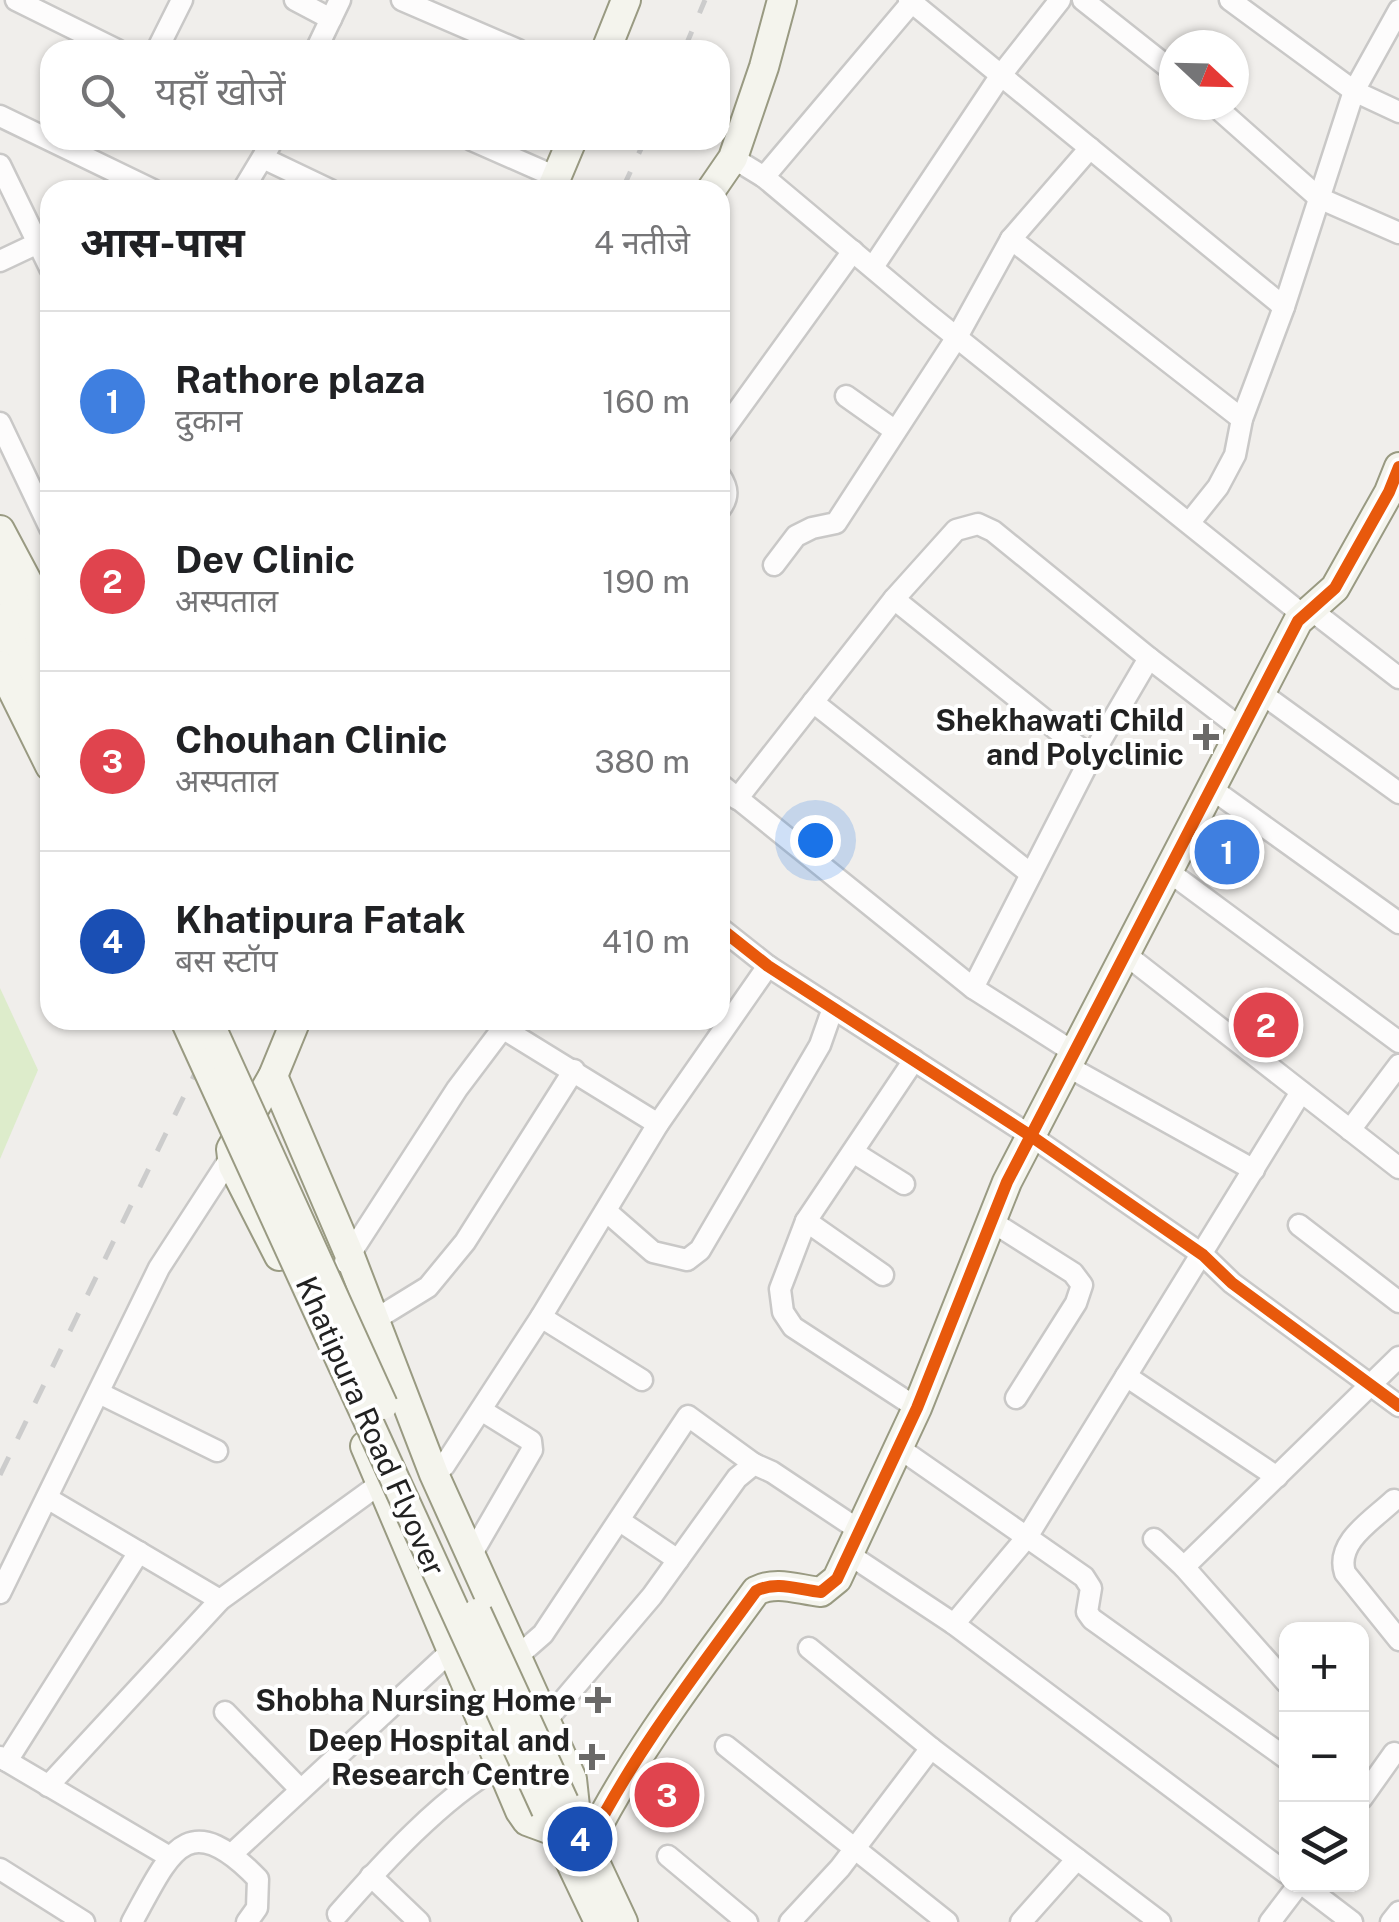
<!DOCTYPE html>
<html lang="hi">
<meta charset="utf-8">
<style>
body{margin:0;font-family:"Public Sans","Noto Sans Devanagari",sans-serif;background:#f6f6f6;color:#202124}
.controls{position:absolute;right:30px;bottom:30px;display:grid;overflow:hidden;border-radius:20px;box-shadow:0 2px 8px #0004}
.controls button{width:90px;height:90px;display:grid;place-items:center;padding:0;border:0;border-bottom:2px solid #e0e0e0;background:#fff;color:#202124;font:50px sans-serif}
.compass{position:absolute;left:1159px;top:30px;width:90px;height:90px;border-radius:50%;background:#fff;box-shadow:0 2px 8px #0004;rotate:112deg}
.you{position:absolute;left:815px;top:840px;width:35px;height:35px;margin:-25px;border:8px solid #fff;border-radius:50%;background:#1a73e8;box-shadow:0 0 0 15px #1a73e833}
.badge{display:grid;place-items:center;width:65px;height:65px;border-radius:50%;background:#6a6968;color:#fff;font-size:32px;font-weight:700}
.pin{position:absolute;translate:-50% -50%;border:5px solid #fff;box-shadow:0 2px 10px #0006}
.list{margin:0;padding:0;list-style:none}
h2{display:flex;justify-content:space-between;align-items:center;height:130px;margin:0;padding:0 40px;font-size:42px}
h2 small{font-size:32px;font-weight:400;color:#757577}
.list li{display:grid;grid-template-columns:65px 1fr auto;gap:30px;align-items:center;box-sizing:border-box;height:180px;padding:0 40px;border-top:2px solid #e0e0e0}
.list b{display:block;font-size:38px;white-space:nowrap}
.list p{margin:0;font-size:32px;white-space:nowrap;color:#757577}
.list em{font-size:32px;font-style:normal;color:#757577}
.icon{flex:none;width:55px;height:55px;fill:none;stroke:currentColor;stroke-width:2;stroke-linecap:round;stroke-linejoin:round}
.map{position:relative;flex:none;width:1399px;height:1922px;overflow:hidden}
.search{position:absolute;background:#fff;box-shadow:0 2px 8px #0004;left:40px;top:40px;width:690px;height:110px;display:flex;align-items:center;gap:25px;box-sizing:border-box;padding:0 35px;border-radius:30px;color:#757577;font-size:38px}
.panel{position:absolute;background:#fff;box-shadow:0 2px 8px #0004;left:40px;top:180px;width:690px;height:850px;border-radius:30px}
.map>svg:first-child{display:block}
</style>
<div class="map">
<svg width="1399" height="1922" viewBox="0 0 1399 1922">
<rect width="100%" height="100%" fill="#f0eeeb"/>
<polygon fill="#ddeccb" points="0,988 38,1070 0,1159"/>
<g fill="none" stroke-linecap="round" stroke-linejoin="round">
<g stroke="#c9c8c7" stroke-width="25">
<g id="street">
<polyline points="16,0 117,50"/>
<polyline points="295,0 331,19"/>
<polyline points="402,0 518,50"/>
<polyline points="909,0 1284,307"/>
<polyline points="1083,0 1174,72"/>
<polyline points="1230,0 1354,91 1399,112"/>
<polyline points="157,50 182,0"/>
<polyline points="316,50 340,0"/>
<polyline points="1214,105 1319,198 1399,233"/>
<polyline points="0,116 153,190"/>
<polyline points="472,140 556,177"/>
<polyline points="263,158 330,190"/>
<polyline points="733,158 764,177 925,312 1303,615"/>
<polyline points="0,165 50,268"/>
<polyline points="764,177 912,2"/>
<polyline points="243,190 273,140"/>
<polyline points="1011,239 1242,419"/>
<polyline points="0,261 36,244"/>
<polyline points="873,267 1001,75 1060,0"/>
<polyline points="846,396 894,430"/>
<polyline points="0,423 50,528"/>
<polyline points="720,435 853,251"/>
<path d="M720 476C728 488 729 497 720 509"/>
<polyline points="1190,522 1218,487 1235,455 1242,419 1284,307 1354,91 1399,10"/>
<polyline points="774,565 796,536 812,528 836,523 957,337 1011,239 1090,148"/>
<polyline points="894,599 1091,757"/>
<polyline points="1310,609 1399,678"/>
<polyline points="1261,693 1399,793"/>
<polyline points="813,702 1031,874"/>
<polyline points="720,784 973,988 1075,1053"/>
<polyline points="1212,789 1399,923"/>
<polyline points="737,799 894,599 956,530 978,524 993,531 1149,658 1243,730"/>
<polyline points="1168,871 1399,1042"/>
<polyline points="720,928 768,966 1031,1136 1203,1255 1232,1283 1399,1406"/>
<polyline points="1125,954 1399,1168"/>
<polyline points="973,988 1091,757 1149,658"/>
<polyline points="504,1029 658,1124"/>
<polyline points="914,1060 806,1221 780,1289 783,1312 793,1327 917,1408"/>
<polyline points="1067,1066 1254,1170"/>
<polyline points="1350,1130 1399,1065"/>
<polyline points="853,1152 904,1184"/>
<polyline points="606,1211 653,1252 687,1260 700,1250 820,1045 833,1008"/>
<polyline points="806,1221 883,1275"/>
<polyline points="991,1221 1073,1273 1082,1285 1076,1303 1016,1398"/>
<polyline points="1299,1225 1399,1302"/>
<polyline points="345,1262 457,1089 509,1020"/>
<polyline points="541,1317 642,1380"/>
<polyline points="363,1327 428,1287 465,1242 574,1070"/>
<polyline points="1126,1376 1277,1477"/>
<polyline points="99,1393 217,1451"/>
<polyline points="899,1448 1084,1577 1091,1588 1087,1612 1092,1619 1286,1758"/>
<polyline points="434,1474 444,1466 541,1317 658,1124 768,966"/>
<polyline points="47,1498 220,1600"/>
<path d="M1394 1500C1373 1520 1335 1542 1345 1573L1399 1640"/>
<polyline points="620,1521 678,1560"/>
<polyline points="1154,1539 1184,1567"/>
<polyline points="847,1553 954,1624 1286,1873"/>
<polyline points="470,1557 532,1450 531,1441 481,1410"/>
<polyline points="0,1593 159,1268 231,1157"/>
<polyline points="954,1624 1027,1537 1301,1092"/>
<polyline points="809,1648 931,1748 1160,1922"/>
<polyline points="519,1655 543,1634 688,1416 754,1464"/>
<polyline points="1286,1682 1184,1567 1399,1357"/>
<polyline points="225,1712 300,1789"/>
<polyline points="545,1722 652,1596 737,1478 754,1464 772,1472 859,1530"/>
<polyline points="726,1746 947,1922"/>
<polyline points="0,1757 168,1856"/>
<polyline points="7,1761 139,1552"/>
<polyline points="48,1786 220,1600 381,1483"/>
<polyline points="1362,1798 1394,1753"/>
<polyline points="233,1853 451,1651"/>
<polyline points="668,1856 747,1922"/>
<polyline points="0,1869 84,1922"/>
<polyline points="371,1876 419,1922"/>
<polyline points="1302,1884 1352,1922"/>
<path d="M338 1914C381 1865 443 1796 500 1766"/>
<path d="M132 1922C169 1855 186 1804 258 1879L257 1908 247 1922"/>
<polyline points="790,1922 840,1868 931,1748"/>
<polyline points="1021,1922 1077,1859"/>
<polyline points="1270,1922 1299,1884"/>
<polyline points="1391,1922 1399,1912"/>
</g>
</g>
<g stroke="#999a82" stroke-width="32">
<g id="secondary">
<polyline points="606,50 626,0"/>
<polyline points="551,190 572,140"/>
<polyline points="711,190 733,158 764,67 782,0"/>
<polyline points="0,530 50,624"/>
<polyline points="0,571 50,677"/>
<polyline points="0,618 50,725"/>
<polyline points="0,665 50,766"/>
<polyline points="273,1076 350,1256 434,1474 572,1779 577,1825"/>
<polyline points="279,1256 233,1166 231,1149 273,1076 296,1020"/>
<polyline points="365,1446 520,1811 527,1821 557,1832"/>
<polyline points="550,1819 599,1922"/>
<polyline points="579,1828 623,1922"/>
<path d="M589 1843C634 1753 697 1672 756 1591 777 1580 799 1590 821 1592L837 1579 917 1408 1007 1182 1298 621 1335 588 1389 492 1399 467"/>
</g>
</g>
<use href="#street" stroke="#fdfcfc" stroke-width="20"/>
<use href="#secondary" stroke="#f4f4ed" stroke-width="28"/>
<g stroke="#ccc" stroke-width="5" stroke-dasharray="20 20" stroke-linecap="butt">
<polyline points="684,50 705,0"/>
<polyline points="622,190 645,140"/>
<polyline points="0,1475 221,1020"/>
</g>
<g stroke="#999a82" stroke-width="32" stroke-linecap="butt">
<g id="secondary-bridge">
<polyline points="185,1020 546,1810"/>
<polyline points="208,1020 383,1405"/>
<polyline points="477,1613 564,1802"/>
</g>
</g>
<use href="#secondary-bridge" stroke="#f4f4ed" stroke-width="28"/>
<g stroke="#fff" stroke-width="19">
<g id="cycleway">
<polyline points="720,928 768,966 1031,1136 1203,1255 1232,1283 1399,1406"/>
<path d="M589 1843C634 1753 697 1672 756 1591 777 1580 799 1590 821 1592L837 1579 917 1408 1007 1182 1298 621 1335 588 1389 492 1399 467"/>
</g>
</g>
<use href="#cycleway" stroke="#e8590c" stroke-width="12"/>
</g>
<g fill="#6a6968" stroke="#fff" stroke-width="4">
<path d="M1201 722h10v10h10v10h-10v10h-10v-10h-10v-10h10z"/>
<path d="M593 1685h10v10h10v10h-10v10h-10v-10h-10v-10h10z"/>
<path d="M587 1742h10v10h10v10h-10v10h-10v-10h-10v-10h10z"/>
</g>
<g text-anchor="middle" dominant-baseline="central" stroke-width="8" stroke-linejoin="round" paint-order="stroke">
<g font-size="30" font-weight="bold" fill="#222" stroke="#fff" text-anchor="end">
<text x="1184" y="720">Shekhawati Child<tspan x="1184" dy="34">and Polyclinic</tspan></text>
<text x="576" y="1700">Shobha Nursing Home</text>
<text x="570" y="1740">Deep Hospital and<tspan x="570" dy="34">Research Centre</tspan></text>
</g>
<g font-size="30" fill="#222" stroke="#fff">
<text transform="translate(371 1426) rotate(66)">Khatipura Road Flyover</text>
</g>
</g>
</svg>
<div class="controls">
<button>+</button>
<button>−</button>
<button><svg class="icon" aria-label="layers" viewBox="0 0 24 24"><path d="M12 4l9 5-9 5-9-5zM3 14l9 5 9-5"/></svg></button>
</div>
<svg class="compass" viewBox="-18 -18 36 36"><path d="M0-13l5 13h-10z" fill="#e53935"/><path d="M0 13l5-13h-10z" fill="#757577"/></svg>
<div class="you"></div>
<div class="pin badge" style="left:1227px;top:852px;background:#3f7fe0">1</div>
<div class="pin badge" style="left:1266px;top:1025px;background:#e0444e">2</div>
<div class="pin badge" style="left:667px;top:1795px;background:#e0444e">3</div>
<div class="pin badge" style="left:580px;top:1839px;background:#1a4fb4">4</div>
<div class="search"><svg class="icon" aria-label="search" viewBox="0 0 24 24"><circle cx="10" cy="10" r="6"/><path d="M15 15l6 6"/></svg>यहाँ खोजें</div>
<section class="panel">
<h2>आस-पास<small>4 नतीजे</small></h2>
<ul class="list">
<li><span class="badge" style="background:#3f7fe0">1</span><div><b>Rathore plaza</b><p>दुकान</p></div><em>160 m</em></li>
<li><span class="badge" style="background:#e0444e">2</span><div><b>Dev Clinic</b><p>अस्पताल</p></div><em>190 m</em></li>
<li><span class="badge" style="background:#e0444e">3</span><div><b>Chouhan Clinic</b><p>अस्पताल</p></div><em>380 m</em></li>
<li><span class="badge" style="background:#1a4fb4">4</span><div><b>Khatipura Fatak</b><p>बस स्टॉप</p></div><em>410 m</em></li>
</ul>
</section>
</div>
